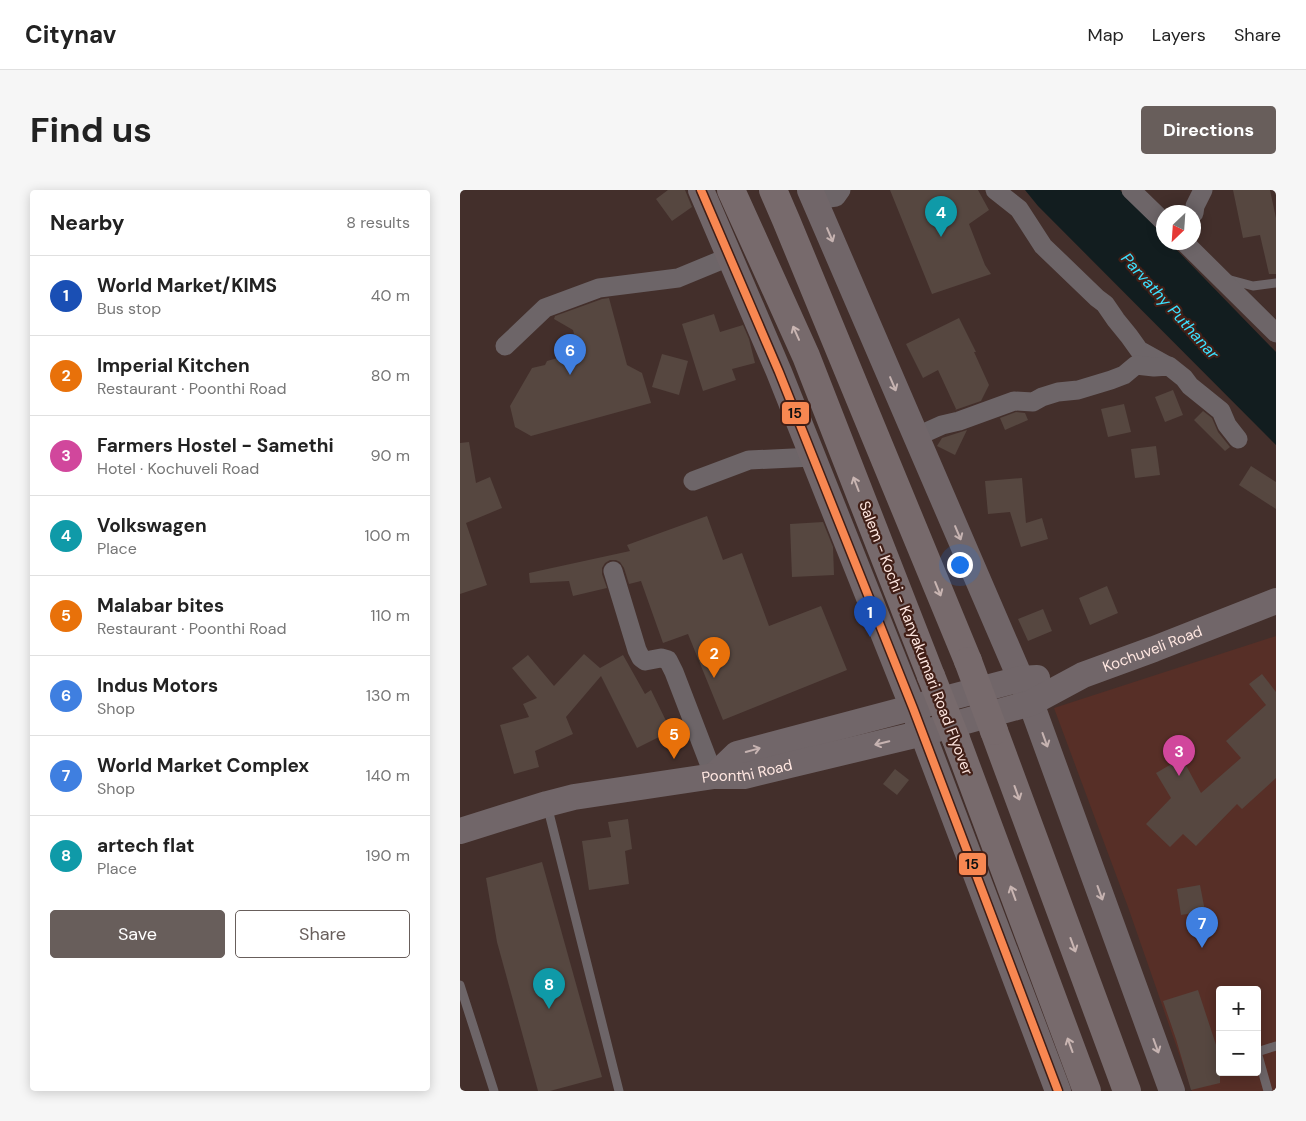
<!DOCTYPE html>
<meta charset="utf-8">
<style>
body{margin:0;font-family:"DM Sans",sans-serif;background:#f6f6f6;color:#222}
.controls{position:absolute;right:15px;bottom:15px;display:grid;overflow:hidden;border-radius:5px;box-shadow:0 2px 12px #0003}
.controls button{width:45px;height:45px;display:grid;place-items:center;padding:0;border:0;border-bottom:1px solid #e0e0e0;background:#fff;color:#222;font:25px sans-serif}
.compass{position:absolute;left:696px;top:15px;width:45px;height:45px;border-radius:50%;background:#fff;box-shadow:0 2px 12px #0003;rotate:205deg}
.you{position:absolute;left:499px;top:374px;width:18px;height:18px;margin:-12px;border:4px solid #fff;border-radius:50%;background:#1a73e8;box-shadow:0 0 0 8px #1a73e833}
.badge{display:grid;place-items:center;width:32px;height:32px;border-radius:50%;background:#685e5b;color:#fff;font-size:16px;font-weight:700}
.pin{position:absolute;translate:-50% -41px;filter:drop-shadow(0 1px 2px #0008)}
.pin::after{content:'';position:absolute;top:26px;width:18px;height:15px;background:inherit;clip-path:polygon(0 0,100% 0,50% 100%)}
.list{margin:0;padding:0;list-style:none}
h2{display:flex;justify-content:space-between;align-items:center;height:65px;margin:0;padding:0 20px;font-size:21px}
h2 small{font-size:16px;font-weight:400;color:#767676}
.list li{display:grid;grid-template-columns:32px 1fr auto;gap:15px;align-items:center;box-sizing:border-box;height:80px;padding:0 20px;border-top:1px solid #e0e0e0}
.list b{display:block;font-size:19px;white-space:nowrap}
.list p{margin:0;font-size:16px;white-space:nowrap;color:#767676}
.list em{font-size:16px;font-style:normal;color:#767676}
.actions{display:flex;gap:10px;padding:15px 20px}
.actions a{flex:1;padding:11px 0;border:1px solid #685e5b;border-radius:5px;text-align:center;font-size:18px;color:#685e5b}
.actions .main{background:#685e5b;color:#fff}
.map{position:relative;flex:none;width:816px;height:901px;overflow:hidden;border-radius:5px}
header{display:flex;align-items:center;gap:30px;box-sizing:border-box;height:70px;padding:0 25px;background:#fff;border-bottom:1px solid #e0e0e0}
header strong{font-size:24px}
nav{display:flex;gap:28px;margin-inline-start:auto;font-size:18px}
.intro{display:flex;align-items:center;justify-content:space-between;box-sizing:border-box;height:120px;padding:0 30px}
h1{margin:0;font-size:35px}
.button{padding:12px 22px;border-radius:5px;background:#685e5b;color:#fff;font-size:18px;font-weight:700}
main{display:flex;gap:30px;padding:0 30px}
aside{flex:1;background:#fff;border-radius:5px;box-shadow:0 2px 12px #0003}
.map>svg:first-child{display:block}
</style>
<header>
<strong>Citynav</strong>
<nav><a>Map</a><a>Layers</a><a>Share</a></nav>
</header>
<div class="intro"><h1>Find us</h1><a class="button">Directions</a></div>
<main>
<aside>
<h2>Nearby<small>8 results</small></h2>
<ul class="list">
<li><span class="badge" style="background:#1a4fb4">1</span><div><b>World Market/KIMS</b><p>Bus stop</p></div><em>40 m</em></li>
<li><span class="badge" style="background:#e8710a">2</span><div><b>Imperial Kitchen</b><p>Restaurant · Poonthi Road</p></div><em>80 m</em></li>
<li><span class="badge" style="background:#d1479c">3</span><div><b>Farmers Hostel - Samethi</b><p>Hotel · Kochuveli Road</p></div><em>90 m</em></li>
<li><span class="badge" style="background:#0f9aa8">4</span><div><b>Volkswagen</b><p>Place</p></div><em>100 m</em></li>
<li><span class="badge" style="background:#e8710a">5</span><div><b>Malabar bites</b><p>Restaurant · Poonthi Road</p></div><em>110 m</em></li>
<li><span class="badge" style="background:#3f7fe0">6</span><div><b>Indus Motors</b><p>Shop</p></div><em>130 m</em></li>
<li><span class="badge" style="background:#3f7fe0">7</span><div><b>World Market Complex</b><p>Shop</p></div><em>140 m</em></li>
<li><span class="badge" style="background:#0f9aa8">8</span><div><b>artech flat</b><p>Place</p></div><em>190 m</em></li>
</ul>
<div class="actions"><a class="main">Save</a><a>Share</a></div>
</aside>
<div class="map">
<svg width="816" height="901" viewBox="0 0 816 901">
<rect width="100%" height="100%" fill="#432f2b"/>
<path fill="#572f27" fill-rule="evenodd" d="M816 446V901H732L668 717 594 518ZM760 800H797V882H760Z"/>
<polygon fill="#121d1f" points="565,0 660,0 703,45 704,52 710,53 816,162 816,255 578,16"/>
<g fill="#564740">
<polygon points="208,0 225,0 232,17 212,31 196,9"/>
<polygon points="430,0 518,0 529,20 509,34 525,75 531,84 472,104"/>
<polygon points="773,0 810,0 816,28 816,84 809,84 800,45 783,48"/>
<polygon points="149,108 167,175 182,183 191,213 71,246 55,237 50,216 72,178 85,175 87,171 119,162 113,140 94,129 95,126 142,109"/>
<polygon points="254,124 260,142 283,135 289,149 295,173 272,179 276,190 243,201 222,134"/>
<polygon points="499,128 516,162 514,162 529,195 521,211 495,220 496,219 478,180 463,188 446,154"/>
<polygon points="202,164 228,171 219,205 192,197"/>
<polygon points="713,200 723,225 705,232 695,207"/>
<polygon points="664,214 671,242 648,247 641,219"/>
<polygon points="743,221 752,228 758,242 770,257 765,261 734,230"/>
<polygon points="556,222 565,223 568,230 545,240 540,228"/>
<polygon points="507,240 495,265 477,256 482,248"/>
<polygon points="9,252 16,293 30,287 42,318 6,333 27,395 0,404 0,253"/>
<polygon points="696,256 700,285 675,288 671,259"/>
<polygon points="791,276 816,292 816,319 779,295"/>
<polygon points="562,288 566,333 582,328 588,349 561,357 550,322 528,324 525,291"/>
<polygon points="247,326 263,370 282,363 309,436 361,416 387,480 263,530 228,444 203,453 181,391 169,394 164,378 160,372 156,370 150,370 145,373 142,378 142,384 147,398 113,406 109,391 70,393 69,383 170,361 167,355"/>
<polygon points="363,332 373,357 374,385 332,387 330,334"/>
<polygon points="647,396 658,423 630,435 619,408"/>
<polygon points="583,419 592,441 568,451 558,429"/>
<polygon points="124,464 140,478 163,465 185,504 191,500 211,541 177,558 141,486 106,527 113,544 75,561 79,577 54,584 40,535 69,527 63,514 77,508 52,478 68,465 94,496"/>
<polygon points="802,484 816,502 816,588 782,619 777,614 736,656 723,644 710,657 686,634 711,608 696,583 722,568 741,603 781,568 766,551 806,515 789,494"/>
<polygon points="435,579 449,590 437,605 423,594"/>
<polygon points="168,629 172,659 165,661 169,694 129,700 122,651 151,647 148,632"/>
<polygon points="82,672 142,887 90,901 78,901 37,752 26,688"/>
<polygon points="740,695 745,721 721,725 717,699"/>
<polygon points="738,800 760,867 760,893 731,900 716,849 703,811"/>
</g>
<g fill="none" stroke-linecap="round" stroke-linejoin="round">
<g stroke="#6d6568" stroke-width="9">
<polyline points="767,89 793,96 816,93"/>
<polyline points="87,615 159,901"/>
<polyline points="0,795 34,901"/>
<polyline points="797,862 808,901"/>
<polyline points="797,862 816,856"/>
</g>
<g stroke="#6d6568" stroke-width="19">
<polyline points="535,0 559,19 583,56 637,108 645,114 656,130 669,146 679,160 706,175"/>
<polyline points="671,0 704,32"/>
<polyline points="356,12 362,9 376,7 381,0"/>
<polyline points="734,23 735,16 743,0"/>
<polyline points="724,52 816,143"/>
<polyline points="45,156 85,118 139,98 218,88 269,67"/>
<polyline points="455,245 462,244 482,235 499,231 554,211 573,212 582,207 598,202 618,200 651,190 664,185 676,175 694,177 709,176 724,188 730,196 761,221 767,235 778,249"/>
<polyline points="233,291 289,270 353,267"/>
<polyline points="153,381 177,460 181,468 185,471 201,468 208,470 214,482 254,586"/>
</g>
<g stroke="#716669" stroke-width="26">
<polyline points="241,0 319,182 453,518 598,901"/>
<polyline points="350,0 571,513 712,901"/>
<polyline points="254,586 277,564 560,489 577,488"/>
<path id="s1" d="M0 641 87 614 114 607 254 586H284L463 543 571 513 623 485 694 459 816 411"/>
</g>
<g stroke="#776a6c" stroke-width="28">
<polyline points="271,0 346,166 471,486"/>
<polyline points="313,0 326,30 508,471"/>
<polyline points="534,541 667,901"/>
<polyline points="496,549 627,901"/>
</g>
<g stroke="#776a6c" stroke-width="28">
<polyline points="508,471 534,541"/>
<polyline points="471,486 496,549"/>
</g>
<g stroke="#411f17" stroke-width="11">
<polyline id="bus-1" points="241,0 319,182 453,518 598,901"/>
</g>
<use href="#bus-1" stroke="#f88751" stroke-width="8"/>
</g>
<defs><path id="oneway-shaft" d="M-6 0H5M1.5-3L5.5 0L1.5 3" fill="none" stroke-width="1.6" stroke-linecap="round" stroke-linejoin="round" transform="scale(1.25)"/></defs>
<g stroke="#c6b3b1">
<use href="#oneway-shaft" transform="translate(370 45) rotate(67)"/>
<use href="#oneway-shaft" transform="translate(433 194) rotate(67)"/>
<use href="#oneway-shaft" transform="translate(498 343) rotate(67)"/>
<use href="#oneway-shaft" transform="translate(585 550) rotate(70)"/>
<use href="#oneway-shaft" transform="translate(422 553) rotate(167)"/>
<use href="#oneway-shaft" transform="translate(293 560) rotate(-15)"/>
<use href="#oneway-shaft" transform="translate(640 703) rotate(70)"/>
<use href="#oneway-shaft" transform="translate(696 856) rotate(70)"/>
</g>
<g stroke="#c9b5b2">
<use href="#oneway-shaft" transform="translate(336 143) rotate(-114)"/>
<use href="#oneway-shaft" transform="translate(396 294) rotate(-111)"/>
<use href="#oneway-shaft" transform="translate(478 399) rotate(68)"/>
<use href="#oneway-shaft" transform="translate(557 603) rotate(70)"/>
<use href="#oneway-shaft" transform="translate(553 703) rotate(-110)"/>
<use href="#oneway-shaft" transform="translate(613 755) rotate(70)"/>
<use href="#oneway-shaft" transform="translate(610 855) rotate(-110)"/>
</g>
<g text-anchor="middle" dominant-baseline="central" stroke-width="4.5" stroke-linejoin="round" paint-order="stroke">
<g font-size="15" fill="#ffe7e1" stroke="#411f17">
<text transform="translate(456 448) rotate(69)">Salem - Kochi - Kanyakumari Road Flyover</text>
<text stroke="none"><textPath href="#s1" startOffset="720">Kochuveli Road</textPath></text>
<text stroke="none"><textPath href="#s1" startOffset="294">Poonthi Road</textPath></text>
</g>
<g font-size="16" font-style="italic" fill="#3ce0fe" stroke="#411f17">
<text transform="translate(710 116) rotate(48)">Parvathy Puthanar</text>
</g>
</g>
<g stroke="#411f17" stroke-width="2">
<rect x="321" y="211" width="29" height="24" rx="5" fill="#f88751"/>
<rect x="498" y="662" width="29" height="24" rx="5" fill="#f88751"/>
</g>
<g font-size="14" text-anchor="middle" font-weight="bold" fill="#111">
<text x="335" y="228">15</text>
<text x="512" y="679">15</text>
</g>
</svg>
<div class="controls">
<button>+</button>
<button>−</button>
</div>
<svg class="compass" viewBox="-18 -18 36 36"><path d="M0-13l5 13h-10z" fill="#e53935"/><path d="M0 13l5-13h-10z" fill="#767676"/></svg>
<div class="you"></div>
<div class="pin badge" style="left:410px;top:447px;background:#1a4fb4">1</div>
<div class="pin badge" style="left:254px;top:488px;background:#e8710a">2</div>
<div class="pin badge" style="left:719px;top:586px;background:#d1479c">3</div>
<div class="pin badge" style="left:481px;top:47px;background:#0f9aa8">4</div>
<div class="pin badge" style="left:214px;top:569px;background:#e8710a">5</div>
<div class="pin badge" style="left:110px;top:185px;background:#3f7fe0">6</div>
<div class="pin badge" style="left:742px;top:758px;background:#3f7fe0">7</div>
<div class="pin badge" style="left:89px;top:819px;background:#0f9aa8">8</div>
</div>
</main>
